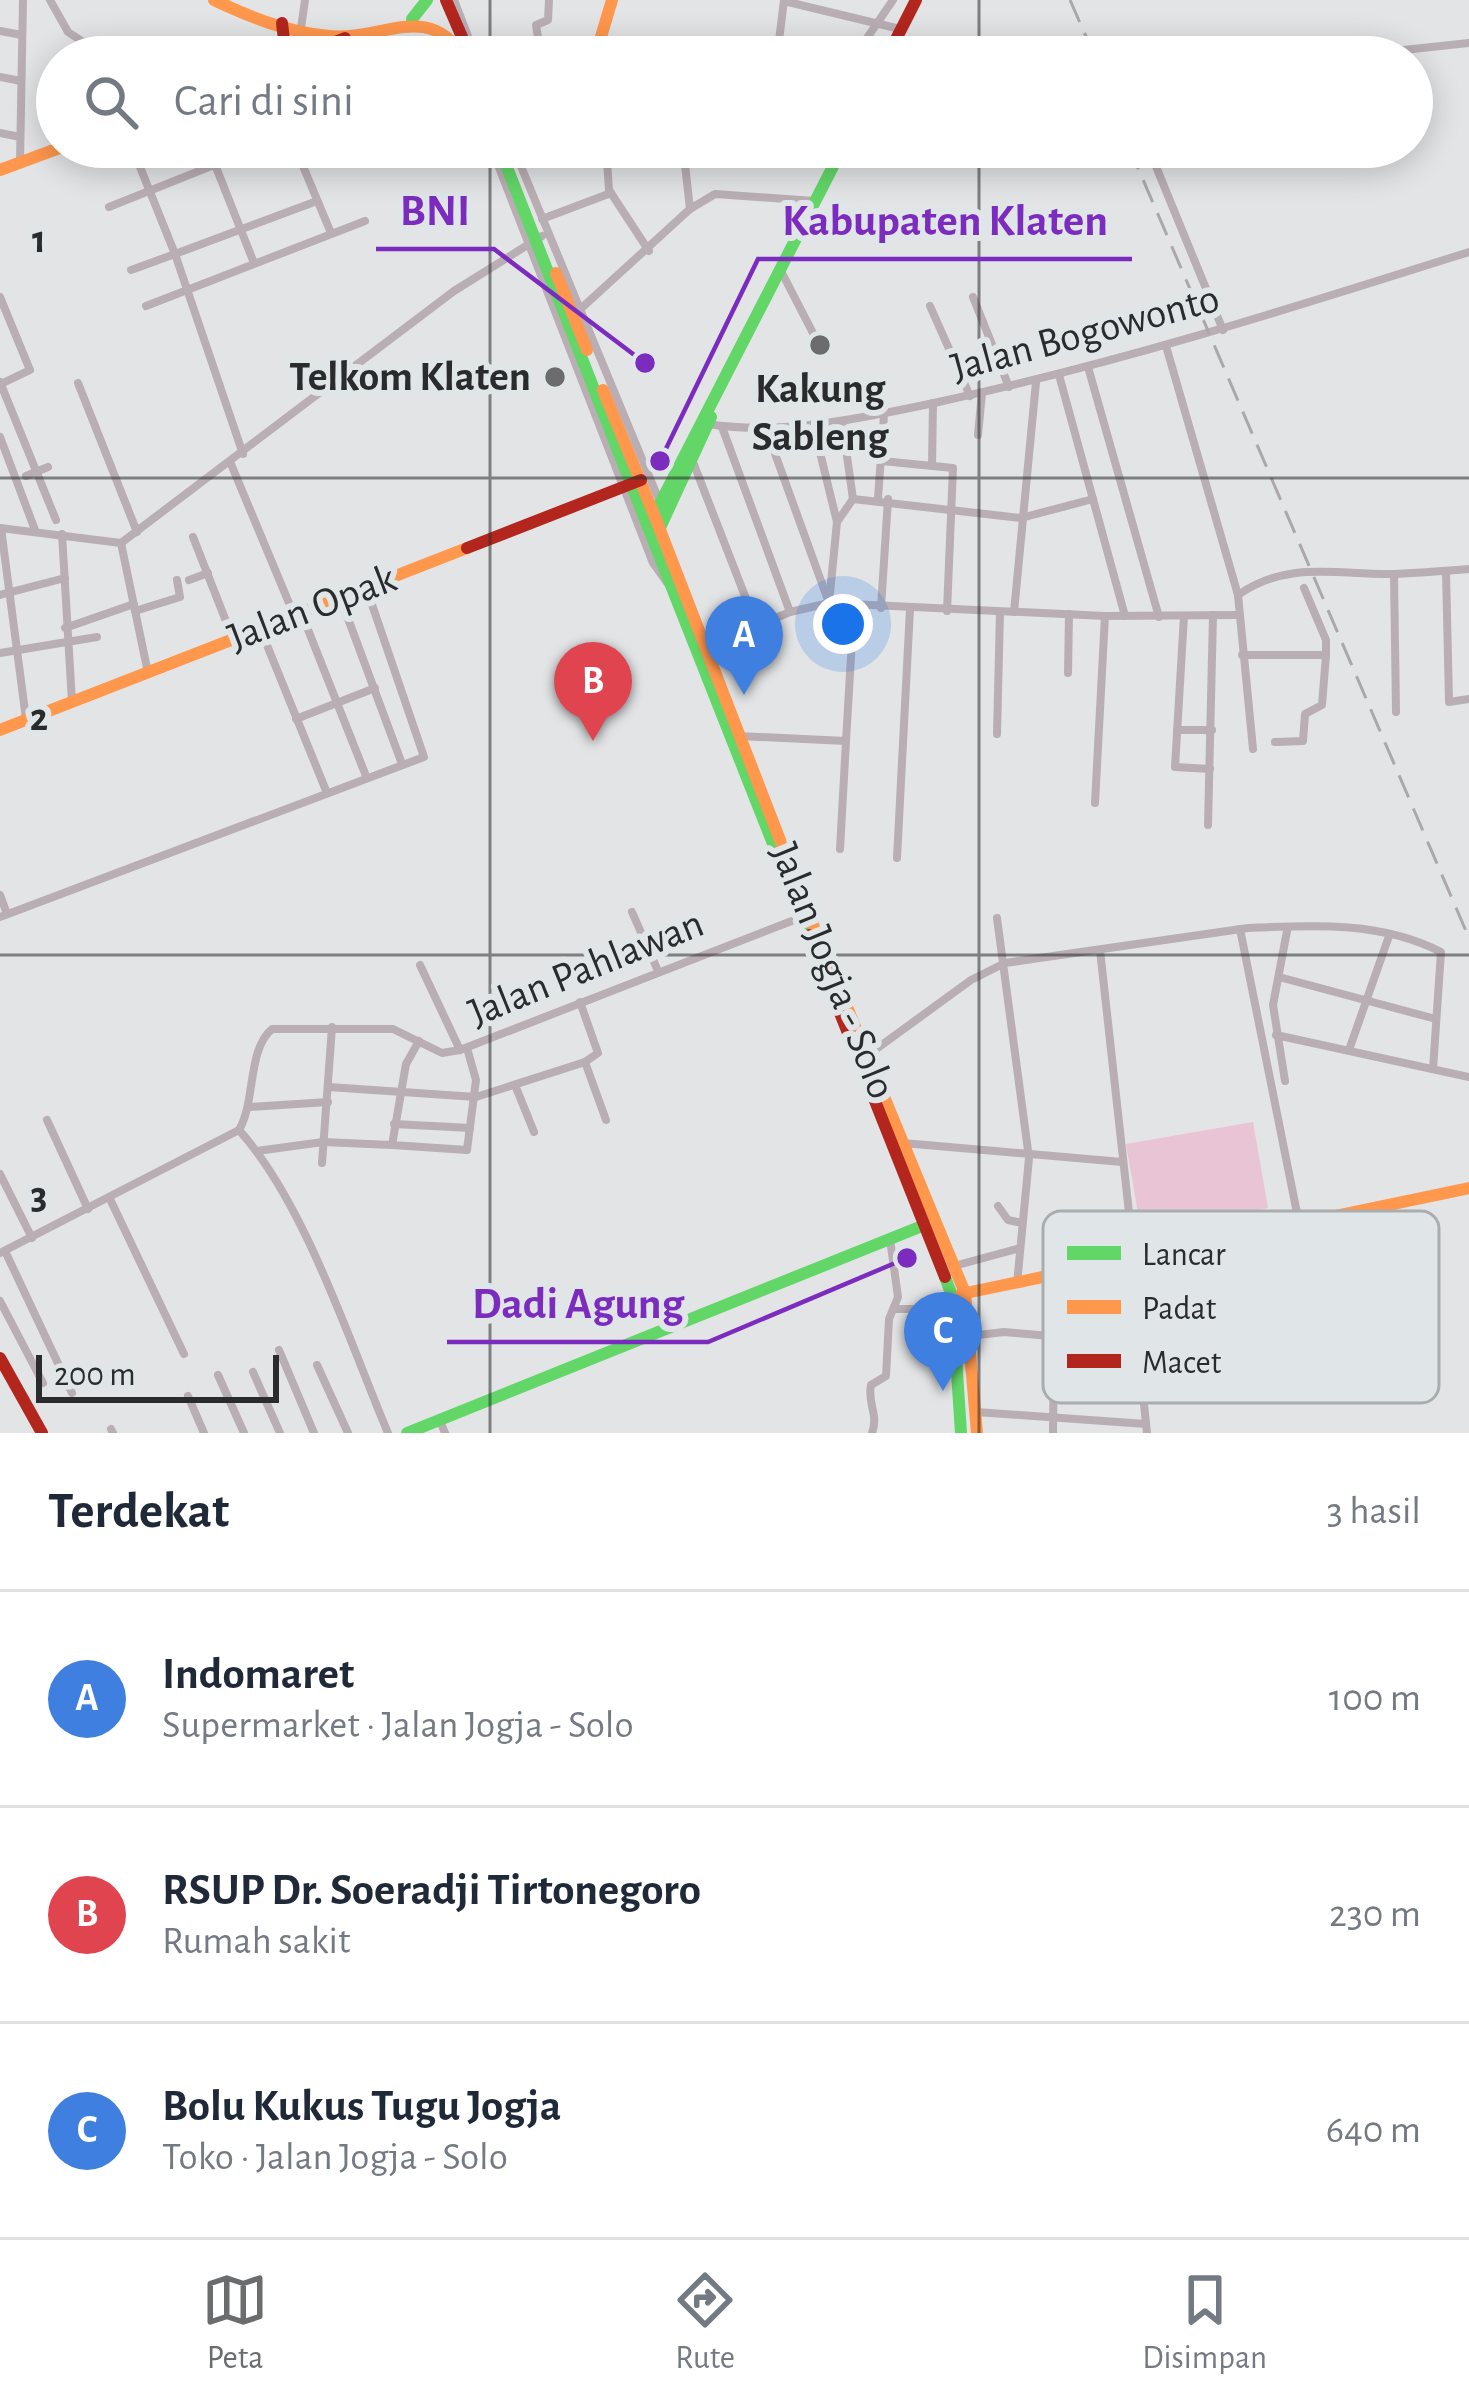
<!DOCTYPE html>
<html lang="id">
<meta charset="utf-8">
<style>
body{margin:0;font-family:"Alegreya Sans",sans-serif;background:#f2f2f3;color:#1f2937}
.scale{position:absolute;left:36px;bottom:30px;width:243px;box-sizing:border-box;padding-left:12px;border:6px solid #292b2c;border-top:0;font-size:33px;line-height:42px;white-space:nowrap;color:#292b2c;-webkit-text-stroke:9px #e0e5e8;paint-order:stroke}
.you{position:absolute;left:843px;top:624px;width:42px;height:42px;margin:-30px;border:9px solid #fff;border-radius:50%;background:#1a73e8;box-shadow:0 0 0 18px #1a73e833}
.badge{display:grid;place-items:center;width:78px;height:78px;border-radius:50%;background:#6a6c6d;color:#fff;font-size:39px;font-weight:700}
.pin{position:absolute;translate:-50% -99px;filter:drop-shadow(0 3px 6px #0008)}
.pin::after{content:'';position:absolute;top:63px;width:42px;height:36px;background:inherit;clip-path:polygon(0 0,100% 0,50% 100%)}
.list{margin:0;padding:0;list-style:none}
h2{display:flex;justify-content:space-between;align-items:center;height:156px;margin:0;padding:0 48px;font-size:51px}
h2 small{font-size:39px;font-weight:400;color:#747a83}
.list li{display:grid;grid-template-columns:78px 1fr auto;gap:36px;align-items:center;box-sizing:border-box;height:216px;padding:0 48px;border-top:3px solid #e0e1e3}
.list b{display:block;font-size:45px;white-space:nowrap}
.list p{margin:0;font-size:39px;white-space:nowrap;color:#747a83}
.list em{font-size:39px;font-style:normal;color:#747a83}
.icon{flex:none;width:66px;height:66px;fill:none;stroke:currentColor;stroke-width:2;stroke-linecap:round;stroke-linejoin:round}
.map{position:relative;flex:none;width:1469px;height:1433px;overflow:hidden}
.search{position:absolute;background:#fff;box-shadow:0 6px 30px #0003;left:36px;right:36px;top:36px;height:132px;display:flex;align-items:center;gap:30px;box-sizing:border-box;padding:0 42px;border-radius:66px;color:#747a83;font-size:45px}
.sheet{height:804px;background:#fff}
nav{display:flex;justify-content:space-around;align-items:center;box-sizing:border-box;height:168px;border-top:3px solid #e0e1e3;background:#fff;font-size:33px;color:#747a83}
nav a{display:grid;justify-items:center;gap:6px}
nav .on{color:#6a6c6d}
.map>svg:first-child{display:block}
</style>
<div class="map">
<svg width="1469" height="1433" viewBox="0 0 1469 1433">
<rect width="100%" height="100%" fill="#e2e4e6"/>
<polygon fill="#e8c4d4" points="1253,1122 1268,1208 1141,1230 1126,1144"/>
<g fill="none" stroke-linecap="round" stroke-linejoin="round">
<g stroke="#b9aeb3" stroke-width="8">
<polyline points="50,0 68,32 106,57"/>
<polyline points="454,0 476,57"/>
<polyline points="784,1 900,29"/>
<polyline points="301,28 305,0"/>
<polyline points="0,31 22,35"/>
<polyline points="778,48 830,57"/>
<polyline points="541,57 536,25 548,20 549,0"/>
<polyline points="777,57 784,0"/>
<polyline points="854,57 893,0"/>
<polyline points="1338,57 1469,43"/>
<polyline points="0,77 21,81"/>
<polyline points="0,133 20,137"/>
<polyline points="208,147 254,263"/>
<polyline points="295,147 331,233"/>
<polyline points="491,147 653,563 668,584"/>
<polyline points="513,147 659,500"/>
<polyline points="513,147 558,155 683,149"/>
<polyline points="606,147 609,190 649,251"/>
<polyline points="683,147 690,209"/>
<polyline points="1148,147 1223,330"/>
<polyline points="20,162 23,0"/>
<polyline points="109,207 259,147"/>
<polyline points="542,219 611,193"/>
<polyline points="131,270 175,254 132,147"/>
<polyline points="782,273 814,335"/>
<polyline points="0,297 30,370 1,384"/>
<polyline points="973,297 1009,387"/>
<polyline points="146,306 365,221"/>
<polyline points="930,306 970,396"/>
<polyline points="575,314 690,209 715,194 814,201"/>
<polyline points="1166,346 1238,595 1253,749"/>
<polyline points="1088,367 1159,617"/>
<polyline points="1059,375 1125,616"/>
<polyline points="0,382 56,520"/>
<polyline points="78,383 137,532"/>
<polyline points="842,421 853,499"/>
<path d="M708 424C782 436 862 418 934 403 1116 364 1292 308 1469 252"/>
<polyline points="813,424 837,522 830,593"/>
<polyline points="765,426 829,603"/>
<polyline points="722,427 790,612"/>
<polyline points="978,435 982,393"/>
<polyline points="0,437 35,530"/>
<polyline points="243,454 175,254 317,201"/>
<polyline points="882,461 953,468 947,611"/>
<polyline points="693,462 757,627"/>
<polyline points="231,464 294,615"/>
<polyline points="932,465 933,403"/>
<polyline points="26,476 48,467"/>
<polyline points="878,498 884,415"/>
<polyline points="837,522 853,499 1021,518 1093,499"/>
<polyline points="0,528 121,543 454,291 542,236"/>
<polyline points="1,528 26,719"/>
<polyline points="62,534 72,702"/>
<polyline points="193,537 233,639"/>
<polyline points="121,543 148,673"/>
<polyline points="1446,571 1449,702 1469,699"/>
<polyline points="1394,574 1396,712"/>
<polyline points="189,580 208,573"/>
<polyline points="0,595 65,578"/>
<path d="M1238 595C1288 560 1336 575 1393 574 1418 573 1444 571 1469 569"/>
<polyline points="340,597 402,764"/>
<polyline points="881,608 888,499"/>
<polyline points="135,611 180,597 177,580"/>
<polyline points="301,612 366,776"/>
<polyline points="1014,612 1036,382"/>
<polyline points="1184,616 1175,767 1210,769"/>
<polyline points="65,628 134,604"/>
<polyline points="260,628 327,793"/>
<polyline points="707,647 790,612 829,603 1105,616 1238,615"/>
<polyline points="0,653 97,637"/>
<polyline points="1242,655 1326,655 1326,640 1304,588"/>
<polyline points="1068,673 1069,614"/>
<polyline points="296,719 375,688"/>
<polyline points="1177,730 1212,730"/>
<polyline points="997,734 1000,612"/>
<polyline points="738,736 846,741 854,606"/>
<polyline points="1275,742 1303,741 1305,714 1322,705 1326,655"/>
<polyline points="1095,803 1105,616"/>
<polyline points="1208,825 1213,615"/>
<polyline points="840,849 846,741"/>
<polyline points="897,858 910,609"/>
<polyline points="0,895 7,914"/>
<polyline points="632,912 658,971"/>
<polyline points="0,917 424,757 366,587"/>
<polyline points="997,918 1029,1158 1017,1284"/>
<polyline points="1240,929 1299,1223"/>
<polyline points="1100,950 1134,1258"/>
<polyline points="420,965 460,1050"/>
<polyline points="1279,977 1436,1019"/>
<polyline points="1276,1035 1469,1077"/>
<polyline points="419,1041 406,1064 392,1145 467,1150 476,1080 467,1048"/>
<polyline points="1349,1050 1389,936"/>
<path d="M868 1055 971 980 1005 963 1248 928C1312 925 1382 921 1441 952L1433 1069"/>
<polyline points="585,1062 606,1120"/>
<polyline points="1285,1081 1273,1005 1287,931"/>
<polyline points="515,1085 534,1132"/>
<polyline points="329,1087 476,1097 585,1062 598,1053 580,1002"/>
<polyline points="250,1107 328,1102"/>
<polyline points="47,1120 88,1209"/>
<polyline points="394,1124 470,1128"/>
<path d="M239 1130C305 1203 349 1341 388 1433"/>
<polyline points="903,1143 1122,1162"/>
<polyline points="257,1151 323,1142 392,1145"/>
<polyline points="322,1163 332,1027"/>
<polyline points="0,1174 32,1238"/>
<polyline points="109,1197 184,1354"/>
<polyline points="998,1206 1008,1220 1022,1223"/>
<polyline points="5,1251 72,1393"/>
<path d="M0 1253 239 1130C256 1101 247 1050 272 1029H393L442 1053 460 1050 802 917"/>
<polyline points="1129,1260 1147,1433"/>
<polyline points="954,1266 1020,1248"/>
<polyline points="1070,1274 1076,1381"/>
<polyline points="0,1301 43,1383"/>
<polyline points="895,1309 952,1309"/>
<polyline points="970,1336 1004,1332 1140,1344"/>
<polyline points="279,1350 314,1433"/>
<polyline points="317,1365 348,1433"/>
<polyline points="253,1372 280,1433"/>
<polyline points="218,1375 244,1433"/>
<polyline points="1053,1379 1141,1385"/>
<polyline points="188,1396 204,1433"/>
<polyline points="976,1412 1146,1424"/>
<polyline points="440,1421 445,1433"/>
<polyline points="111,1429 113,1433"/>
<path d="M872 1433C879 1414 867 1404 871 1385L886 1376 889 1319 898 1297 890 1239"/>
<polyline points="1053,1433 1054,1337"/>
</g>
<g stroke="#63d668" stroke-width="12">
<polyline points="412,19 427,0"/>
<polyline points="499,147 648,527"/>
<polyline points="658,532 711,417"/>
<polyline points="809,935 648,527 843,147"/>
<polyline points="945,1277 952,1296 961,1433"/>
<polyline points="407,1433 927,1224"/>
</g>
<g stroke="#ff974d" stroke-width="12">
<path d="M214 0C250 17 289 33 329 36 383 41 428 0 464 57"/>
<polyline points="595,57 612,0"/>
<polyline points="0,170 62,147"/>
<polyline points="556,273 587,350"/>
<polyline points="603,390 655,517"/>
<polyline points="655,517 809,915 965,1293 977,1433"/>
<polyline points="0,730 467,548"/>
<polyline points="961,1294 1469,1188"/>
</g>
<g stroke="#b3261e" stroke-width="12">
<polyline points="446,0 462,37"/>
<polyline points="282,23 286,57"/>
<polyline points="298,57 345,38"/>
<polyline points="887,57 916,0"/>
<polyline points="467,548 641,480"/>
<polyline points="809,935 945,1277"/>
<polyline points="0,1358 42,1433"/>
</g>
<g stroke="#aca8aa" stroke-width="3" stroke-dasharray="24 12" stroke-linecap="butt">
<polyline points="1070,0 1095,57"/>
<polyline points="1129,147 1469,938"/>
</g>
</g>
<path fill="none" stroke="#292b2c" stroke-width="3" stroke-opacity="0.55" d="M490 0V57M979 0V57M490 147V1433M979 147V1433M0 478H1469M0 955H1469"/>
<g fill="#6a6c6d" stroke="#e0e5e8" stroke-width="4.5">
<circle cx="820" cy="345" r="12"/>
<circle cx="555" cy="377" r="12"/>
</g>
<g text-anchor="middle" dominant-baseline="central" stroke-width="12" stroke-linejoin="round" paint-order="stroke">
<g font-size="42" fill="#292b2c" stroke="#e0e5e8">
<text transform="translate(1085 333) rotate(-15)">Jalan Bogowonto</text>
<text transform="translate(312 608) rotate(-21)">Jalan Opak</text>
<text transform="translate(586 968) rotate(-22)">Jalan Pahlawan</text>
<text transform="translate(833 971) rotate(68)">Jalan Jogja - Solo</text>
</g>
<g font-size="42" font-weight="bold" fill="#292b2c" stroke="#e0e5e8" text-anchor="end">
<text x="531" y="377">Telkom Klaten</text>
<text x="820" y="389" text-anchor="middle">Kakung<tspan x="820" dy="48">Sableng</tspan></text>
</g>
</g>
<rect x="1043" y="1211" width="396" height="192" rx="18" fill="#e0e5e8" stroke="#a9adb0" stroke-width="3"/>
<rect x="1067" y="1246" width="54" height="14" fill="#63d668"/>
<rect x="1067" y="1300" width="54" height="14" fill="#ff974d"/>
<rect x="1067" y="1354" width="54" height="14" fill="#b3261e"/>
<g font-size="33" fill="#292b2c">
<text x="1142" y="1265">Lancar</text>
<text x="1142" y="1319">Padat</text>
<text x="1142" y="1373">Macet</text>
</g>
<g font-size="39" text-anchor="middle" font-weight="bold" fill="#292b2c" stroke="#e0e5e8" stroke-width="12" stroke-linejoin="round" paint-order="stroke">
<text x="39" y="252">1</text>
<text x="39" y="730">2</text>
<text x="39" y="1208">3</text>
</g>
<path fill="none" stroke="#7b2cbf" stroke-width="4.5" d="M645 363L494 249H376M660 461L758 259H1132M907 1258L708 1342H447"/>
<g fill="#7b2cbf" stroke="#e0e5e8" stroke-width="4.5">
<circle cx="645" cy="363" r="12"/>
<circle cx="660" cy="461" r="12"/>
<circle cx="907" cy="1258" r="12"/>
</g>
<g font-size="45" text-anchor="middle" font-weight="bold" fill="#7b2cbf" stroke="#e0e5e8" stroke-width="12" stroke-linejoin="round" paint-order="stroke">
<text x="435" y="225">BNI</text>
<text x="945" y="235">Kabupaten Klaten</text>
<text x="578" y="1318">Dadi Agung</text>
</g>
</svg>
<div class="scale">200 m</div>
<div class="you"></div>
<div class="pin badge" style="left:744px;top:695px;background:#3f7fe0">A</div>
<div class="pin badge" style="left:593px;top:741px;background:#e0444e">B</div>
<div class="pin badge" style="left:943px;top:1391px;background:#3f7fe0">C</div>
<div class="search"><svg class="icon" aria-label="search" viewBox="0 0 24 24"><circle cx="10" cy="10" r="6"/><path d="M15 15l6 6"/></svg>Cari di sini</div>
</div>
<section class="sheet">
<h2>Terdekat<small>3 hasil</small></h2>
<ul class="list">
<li><span class="badge" style="background:#3f7fe0">A</span><div><b>Indomaret</b><p>Supermarket · Jalan Jogja - Solo</p></div><em>100 m</em></li>
<li><span class="badge" style="background:#e0444e">B</span><div><b>RSUP Dr. Soeradji Tirtonegoro</b><p>Rumah sakit</p></div><em>230 m</em></li>
<li><span class="badge" style="background:#3f7fe0">C</span><div><b>Bolu Kukus Tugu Jogja</b><p>Toko · Jalan Jogja - Solo</p></div><em>640 m</em></li>
</ul>
</section>
<nav>
<a class="on"><svg class="icon" aria-label="map" viewBox="0 0 24 24"><path d="M3 6l6-2 6 2 6-2v14l-6 2-6-2-6 2zM9 4v14M15 6v14"/></svg>Peta</a>
<a><svg class="icon" aria-label="directions" viewBox="0 0 24 24"><path d="M12 3l9 9-9 9-9-9zM9 14v-3h6M13 9l2 2-2 2"/></svg>Rute</a>
<a><svg class="icon" aria-label="saved" viewBox="0 0 24 24"><path d="M7 4h10v16l-5-4-5 4z"/></svg>Disimpan</a>
</nav>
